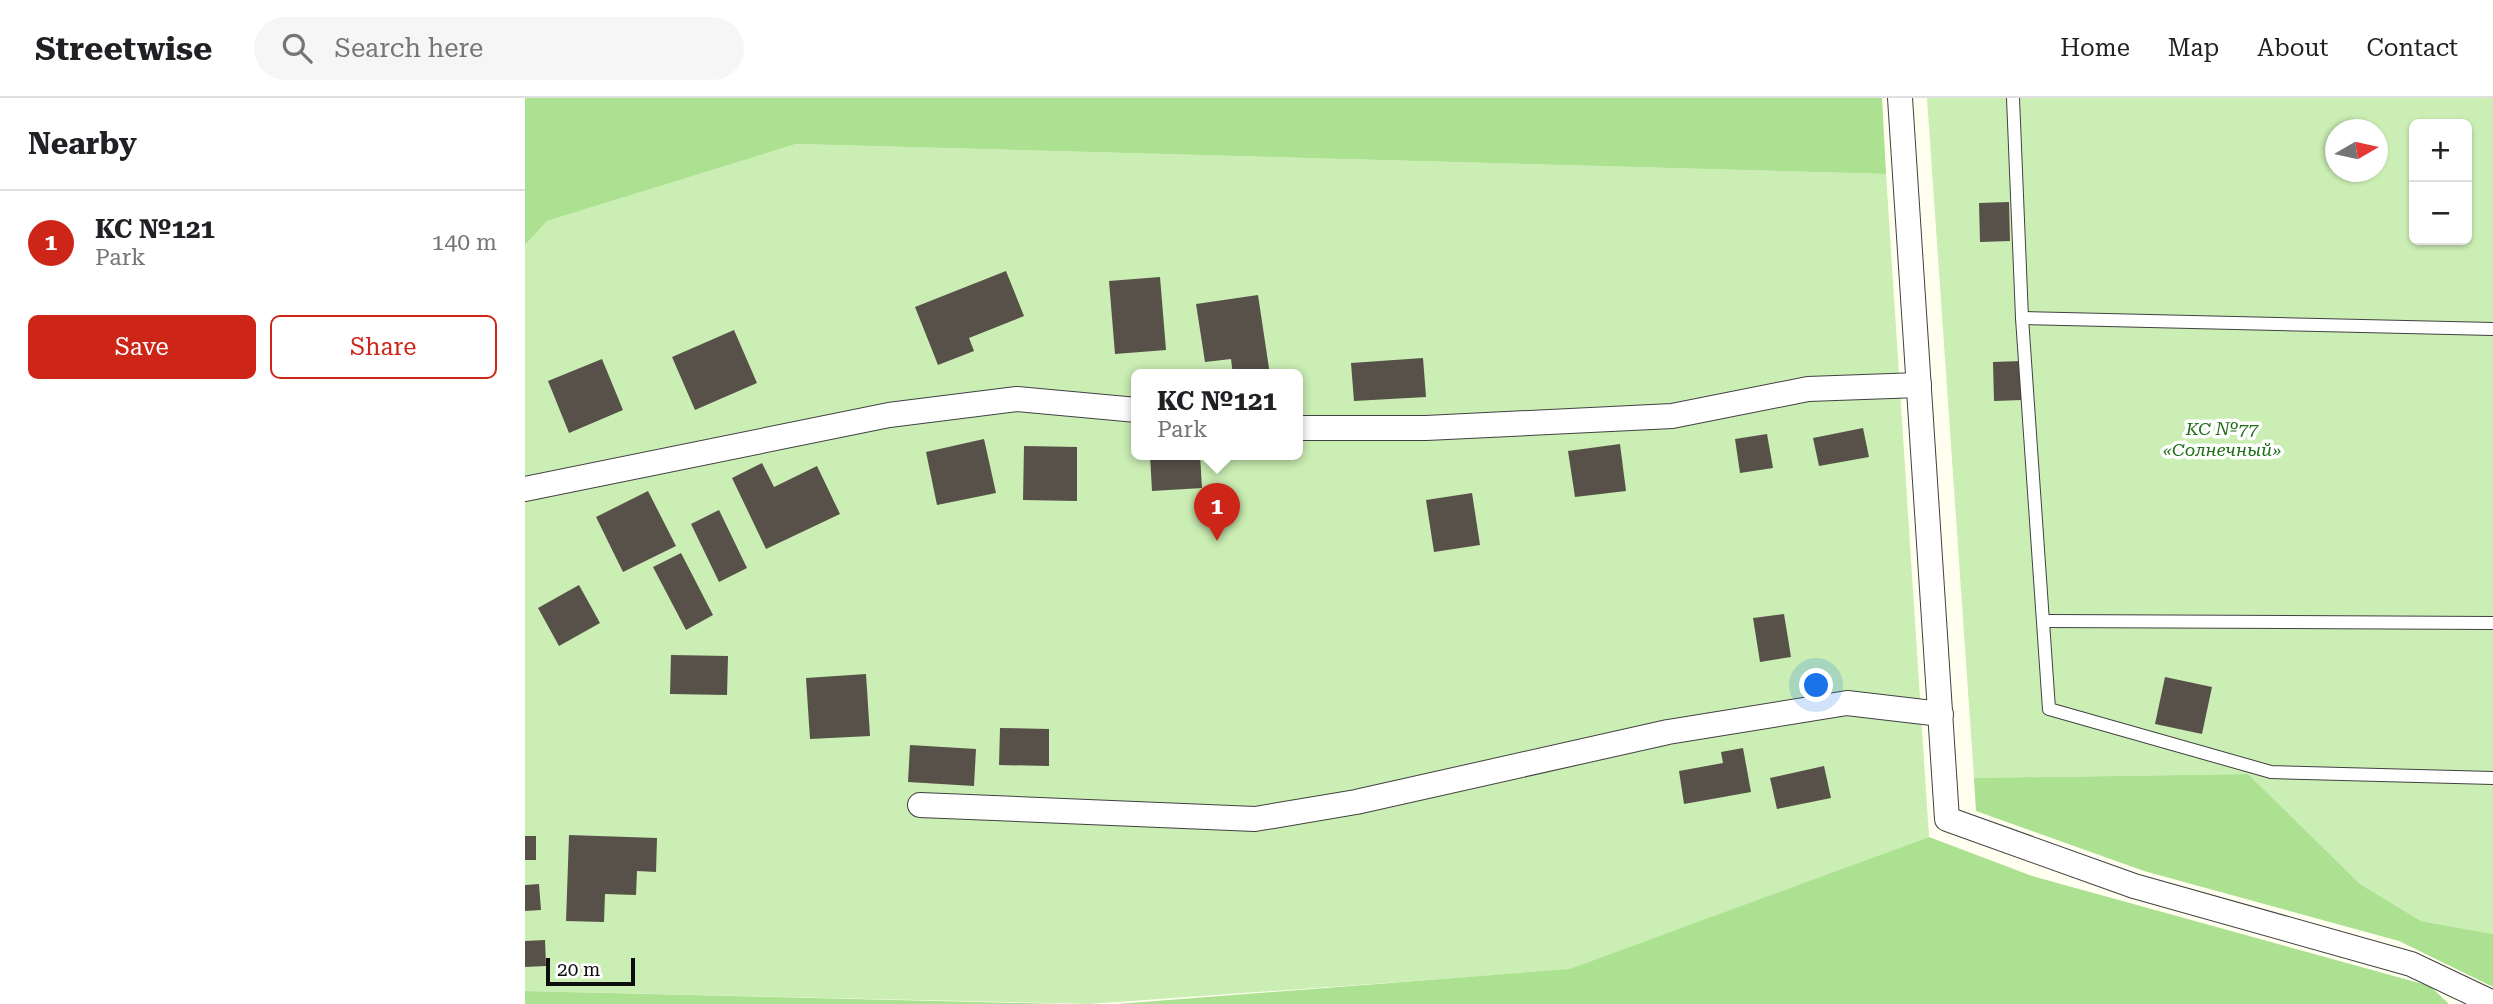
<!DOCTYPE html>
<meta charset="utf-8">
<style>
body{margin:0;font-family:"Roboto Serif",serif;background:#f6f6f6;color:#202124}
.controls{position:absolute;right:21px;top:21px;display:grid;overflow:hidden;border-radius:10px;box-shadow:0 2px 5px #0004}
.controls button{width:63px;height:63px;display:grid;place-items:center;padding:0;border:0;border-bottom:2px solid #e0e0e0;background:#fff;color:#202124;font:35px sans-serif}
.compass{position:absolute;left:1800px;top:21px;width:63px;height:63px;border-radius:50%;background:#fff;box-shadow:0 2px 5px #0004;rotate:81deg}
.scale{position:absolute;left:21px;bottom:18px;width:89px;box-sizing:border-box;padding-left:7px;border:4px solid #0e0e0e;border-top:0;font-size:19px;line-height:24px;white-space:nowrap;color:#0e0e0e;-webkit-text-stroke:5px #fff;paint-order:stroke}
.you{position:absolute;left:1292px;top:588px;width:24px;height:24px;margin:-18px;border:5px solid #fff;border-radius:50%;background:#1a73e8;box-shadow:0 0 0 10px #1a73e833}
.badge{display:grid;place-items:center;width:46px;height:46px;border-radius:50%;background:#cd2517;color:#fff;font-size:23px;font-weight:700}
.pin{position:absolute;translate:-50% -58px;filter:drop-shadow(0 2px 4px #0008)}
.pin::after{content:'';position:absolute;top:37px;width:24px;height:21px;background:inherit;clip-path:polygon(0 0,100% 0,50% 100%)}
.popup{position:absolute;left:606px;top:271px;width:172px;height:91px;box-sizing:border-box;display:grid;place-content:center;border-radius:10px;background:#fff;filter:drop-shadow(0 2px 5px #0005);font-size:23px;white-space:nowrap;color:#757577}
.popup b{font-size:26px;color:#202124}
.popup::after{content:'';position:absolute;left:50%;top:100%;margin-left:-14px;border:14px solid transparent;border-top-color:#fff}
.list{margin:0;padding:0;list-style:none}
h2{display:flex;justify-content:space-between;align-items:center;height:91px;margin:0;padding:0 28px;font-size:30px}
h2 small{font-size:23px;font-weight:400;color:#757577}
.list li{display:grid;grid-template-columns:46px 1fr auto;gap:21px;align-items:center;box-sizing:border-box;height:105px;padding:0 28px;border-top:2px solid #e0e0e0}
.list b{display:block;font-size:26px;white-space:nowrap}
.list p{margin:0;font-size:23px;white-space:nowrap;color:#757577}
.list em{font-size:23px;font-style:normal;color:#757577}
.actions{display:flex;gap:14px;padding:21px 28px}
.actions a{flex:1;padding:16px 0;border:2px solid #cd2517;border-radius:10px;text-align:center;font-size:24px;color:#cd2517}
.actions .main{background:#cd2517;color:#fff}
.icon{flex:none;width:38px;height:38px;fill:none;stroke:currentColor;stroke-width:2;stroke-linecap:round;stroke-linejoin:round}
.map{position:relative;flex:none;width:1968px;height:906px;overflow:hidden}
header{display:flex;align-items:center;gap:42px;box-sizing:border-box;height:98px;padding:0 35px;background:#fff;border-bottom:2px solid #e0e0e0}
header strong{font-size:33px}
nav{display:flex;gap:38px;margin-inline-start:auto;font-size:24px}
.search{width:490px;height:63px;background:#f6f6f6;display:flex;align-items:center;gap:18px;box-sizing:border-box;padding:0 24px;border-radius:38px;color:#757577;font-size:26px}
main{display:flex}
aside{flex:1;background:#fff}
.map>svg:first-child{display:block}
</style>
<header>
<strong>Streetwise</strong>
<div class="search"><svg class="icon" aria-label="search" viewBox="0 0 24 24"><circle cx="10" cy="10" r="6"/><path d="M15 15l6 6"/></svg>Search here</div>
<nav><a>Home</a><a>Map</a><a>About</a><a>Contact</a></nav>
</header>
<main>
<aside>
<h2>Nearby<small></small></h2>
<ul class="list">
<li><span class="badge">1</span><div><b>КС №121</b><p>Park</p></div><em>140 m</em></li>
</ul>
<div class="actions"><a class="main">Save</a><a>Share</a></div>
</aside>
<div class="map">
<svg width="1968" height="906" viewBox="0 0 1968 906">
<rect width="100%" height="100%" fill="#fffeef"/>
<g fill="#cbeeb4" fill-rule="evenodd">
<path d="M1402 0H1968V836L1896 823 1835 786 1723 676 1449 680ZM1889 26H1942V142H1889ZM1811 32H1853V74H1811Z"/>
<path d="M271 46 1361 76 1404 739 1045 872 564 906 0 893V147L22 123ZM612 277H772V357H612Z"/>
</g>
<g fill="#abe191">
<polygon points="0,0 1357,0 1361,76 271,46 22,123 0,147"/>
<polygon points="1723,676 1835,786 1896,823 1968,836 1968,889 1874,843 1619,773 1451,713 1449,680"/>
<polygon points="1404,739 1507,778 1905,888 1924,906 592,906 1045,871"/>
<polygon points="0,893 538,906 0,906"/>
</g>
<g fill="#585149">
<polygon points="1484,104 1485,143 1455,144 1454,105"/>
<polygon points="481,173 499,218 444,240 449,253 413,267 390,209"/>
<polygon points="635,179 641,252 590,256 584,183"/>
<polygon points="733,197 745,277 708,277 706,261 680,264 671,206"/>
<polygon points="209,232 232,285 170,312 147,259"/>
<polygon points="898,260 901,299 829,303 826,265"/>
<polygon points="77,261 98,312 44,335 23,283"/>
<polygon points="1496,263 1497,302 1469,303 1468,264"/>
<polygon points="1338,330 1344,359 1294,368 1288,340"/>
<polygon points="1242,336 1248,370 1215,375 1210,341"/>
<polygon points="459,341 471,395 412,407 401,354"/>
<polygon points="1095,346 1101,393 1050,399 1043,353"/>
<polygon points="499,348 552,349 552,403 498,402"/>
<polygon points="625,357 675,357 677,390 627,393"/>
<polygon points="237,365 249,389 292,368 315,416 241,451 207,380"/>
<polygon points="123,393 151,448 98,474 71,419"/>
<polygon points="947,395 955,447 909,454 901,402"/>
<polygon points="194,412 222,470 194,484 166,426"/>
<polygon points="156,455 188,517 161,532 128,469"/>
<polygon points="54,487 75,525 34,548 13,510"/>
<polygon points="1259,516 1266,559 1235,564 1228,520"/>
<polygon points="146,557 203,558 202,597 145,596"/>
<polygon points="341,576 345,638 285,641 281,580"/>
<polygon points="1640,579 1687,589 1677,636 1630,626"/>
<polygon points="475,630 524,631 524,668 474,667"/>
<polygon points="385,647 451,651 449,688 383,684"/>
<polygon points="1218,650 1226,694 1159,706 1154,673 1198,665 1196,654"/>
<polygon points="1299,668 1306,700 1252,711 1245,680"/>
<polygon points="44,737 132,740 131,774 112,773 111,797 80,796 79,824 41,823"/>
<rect x="0" y="738" width="11" height="24"/>
<polygon points="14,786 16,812 0,813 0,787"/>
<polygon points="20,842 21,868 0,869 0,843"/>
</g>
<g fill="none" stroke-linecap="round" stroke-linejoin="round">
<g stroke="#414141" stroke-width="14">
<g id="service">
<polyline points="1488,0 1497,220 1524,611 1746,674 1968,680"/>
<polyline points="1497,220 1968,231"/>
<polyline points="1520,523 1968,525"/>
</g>
</g>
<g stroke="#414141" stroke-width="26">
<g id="minor">
<polyline points="1375,0 1422,721 1609,788 1886,866 1968,905"/>
<polyline points="772,330 901,330 1147,318 1283,291 1394,287"/>
<polyline points="0,391 364,317 492,301 612,312"/>
<polyline points="395,707 730,721 831,704 1143,634 1322,605 1416,616"/>
</g>
</g>
<use href="#service" stroke="#fff" stroke-width="12"/>
<use href="#minor" stroke="#fff" stroke-width="24"/>
</g>
<g text-anchor="middle" dominant-baseline="central" stroke-width="7" stroke-linejoin="round" paint-order="stroke">
<g font-size="18" font-style="italic" fill="#1e6d17" stroke="#fff">
<text x="1697" y="330">КС №77<tspan x="1697" dy="21">«Солнечный»</tspan></text>
</g>
</g>
</svg>
<div class="controls">
<button>+</button>
<button>−</button>
</div>
<svg class="compass" viewBox="-18 -18 36 36"><path d="M0-13l5 13h-10z" fill="#e53935"/><path d="M0 13l5-13h-10z" fill="#757577"/></svg>
<div class="scale">20 m</div>
<div class="you"></div>
<div class="pin badge" style="left:692px;top:443px">1</div>
<div class="popup"><b>КС №121</b>Park</div>
</div>
</main>
